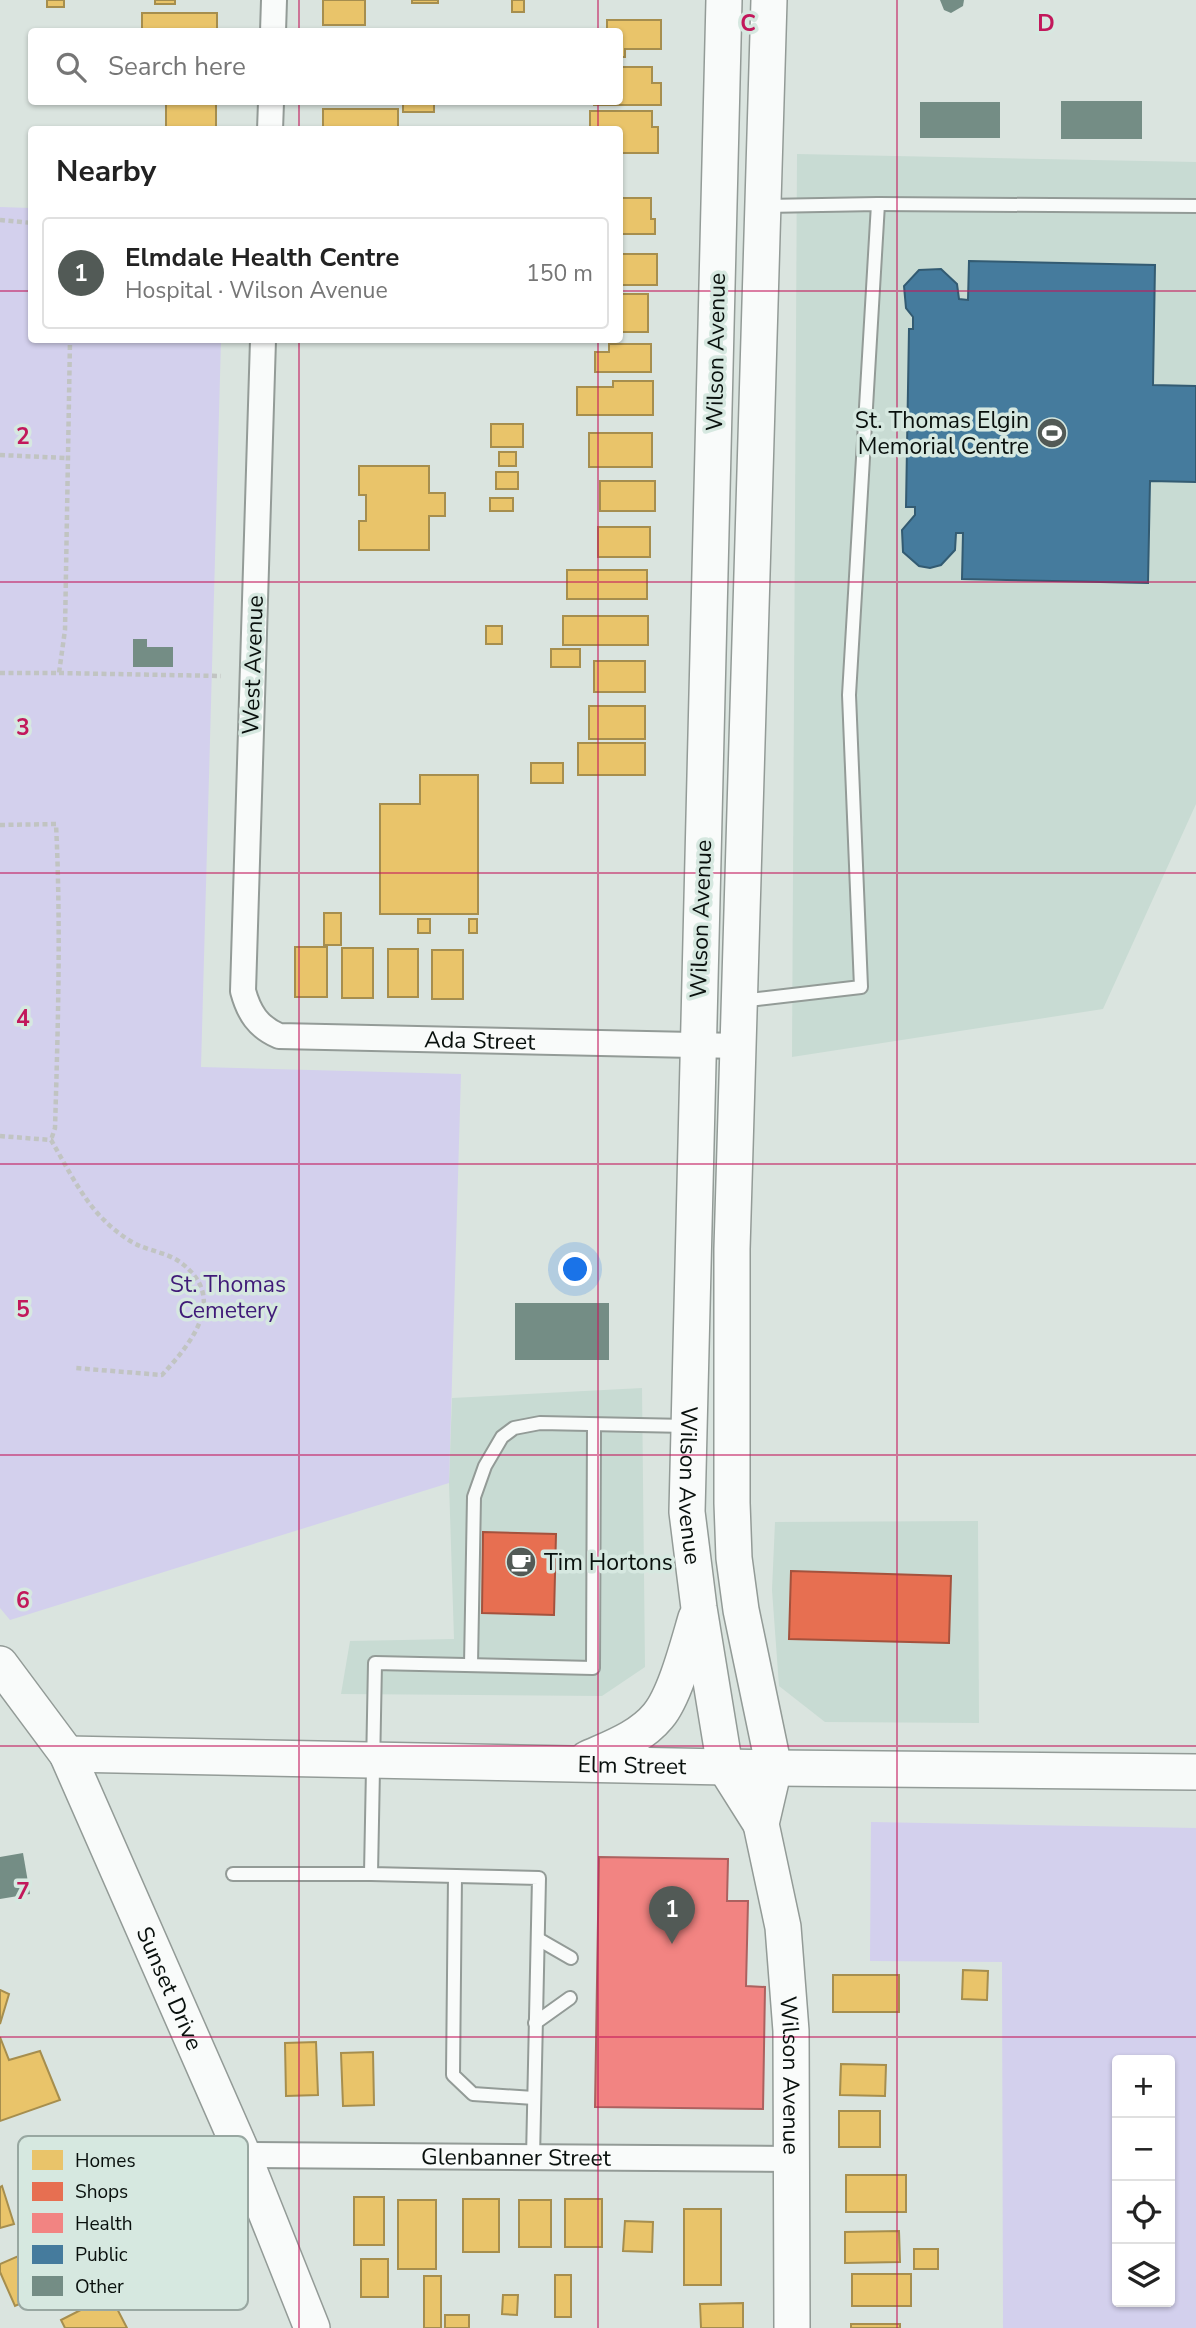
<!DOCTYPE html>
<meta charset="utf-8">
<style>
body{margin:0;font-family:"Nunito Sans",sans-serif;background:#f6f6f6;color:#222}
.controls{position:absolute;right:21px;bottom:21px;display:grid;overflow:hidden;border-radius:7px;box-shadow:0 2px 5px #0004}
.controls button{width:63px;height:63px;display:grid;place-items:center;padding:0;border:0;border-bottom:2px solid #e0e0e0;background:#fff;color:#222;font:35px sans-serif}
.you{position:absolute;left:576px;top:1270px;width:24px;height:24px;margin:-18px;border:5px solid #fff;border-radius:50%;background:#1a73e8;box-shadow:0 0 0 10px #1a73e833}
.badge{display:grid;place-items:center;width:46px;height:46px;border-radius:50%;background:#525a56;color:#fff;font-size:23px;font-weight:700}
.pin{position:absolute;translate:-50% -58px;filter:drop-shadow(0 2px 4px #0008)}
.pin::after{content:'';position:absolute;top:37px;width:24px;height:21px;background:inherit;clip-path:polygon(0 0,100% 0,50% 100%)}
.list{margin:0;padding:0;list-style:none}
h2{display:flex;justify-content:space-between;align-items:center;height:91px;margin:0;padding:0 28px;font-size:30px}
h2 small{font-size:23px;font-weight:400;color:#767676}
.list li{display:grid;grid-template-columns:46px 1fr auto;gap:21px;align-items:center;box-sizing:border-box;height:112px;margin:0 14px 14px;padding:0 14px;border:2px solid #e0e0e0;border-radius:7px}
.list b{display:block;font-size:26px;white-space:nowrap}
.list p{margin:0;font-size:23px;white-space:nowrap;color:#767676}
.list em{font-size:23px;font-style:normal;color:#767676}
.icon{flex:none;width:38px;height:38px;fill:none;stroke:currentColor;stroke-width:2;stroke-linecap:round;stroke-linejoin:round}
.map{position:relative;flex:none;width:1196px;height:2328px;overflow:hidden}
.search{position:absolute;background:#fff;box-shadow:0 2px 5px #0004;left:28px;top:28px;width:595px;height:77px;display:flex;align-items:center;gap:18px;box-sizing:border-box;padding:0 24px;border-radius:7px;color:#767676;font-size:26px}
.panel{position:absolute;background:#fff;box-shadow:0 2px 5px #0004;left:28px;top:126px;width:595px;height:217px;border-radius:7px}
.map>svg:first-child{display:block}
</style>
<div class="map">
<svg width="1196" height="2328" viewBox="0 0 1196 2328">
<rect width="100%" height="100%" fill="#dae4df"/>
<g fill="#c8dbd3">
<polygon points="797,154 1196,162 1196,804 1103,1009 792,1057"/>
<polygon points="642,1388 645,1667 602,1696 341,1694 350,1641 454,1639 449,1483 452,1398"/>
<polygon points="978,1521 979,1723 825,1722 779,1686 772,1590 775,1522"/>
</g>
<g fill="#d3d0ed" fill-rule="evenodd">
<polygon points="0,207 31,208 32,340 221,340 201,1067 461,1074 449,1483 10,1620 0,1608"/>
<path d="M871 1822 1196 1828V2328H1003L1002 1962 870 1961ZM1117 2060H1170V2302H1117Z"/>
</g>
<g fill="#e9c46a" stroke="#a68e4e" stroke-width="2">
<rect x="47" y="0" width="17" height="7"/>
<rect x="155" y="0" width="20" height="4"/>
<rect x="323" y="0" width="42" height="25"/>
<rect x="412" y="0" width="26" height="3"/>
<rect x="512" y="0" width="12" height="12"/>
<rect x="142" y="13" width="75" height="19"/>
<polygon points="607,20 661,20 661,49 625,49 625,57 620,57 620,32 607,32"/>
<polygon points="620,67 652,67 652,83 661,83 661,105 594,105 594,102 620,102"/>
<rect x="403" y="102" width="31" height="10"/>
<rect x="166" y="104" width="50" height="26"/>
<rect x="323" y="109" width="75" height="21"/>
<polygon points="590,111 652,111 652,127 658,127 658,153 620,153 620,130 590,130"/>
<polygon points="620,198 651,198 651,219 655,219 655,234 620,234"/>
<rect x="620" y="254" width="37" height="31"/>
<rect x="620" y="294" width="28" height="38"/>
<polygon points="609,344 651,344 651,372 595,372 595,352 609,352"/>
<polygon points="613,381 653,381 653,415 577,415 577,387 613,387"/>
<rect x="491" y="424" width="32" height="23"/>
<rect x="589" y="433" width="63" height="34"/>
<rect x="499" y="452" width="17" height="14"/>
<polygon points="359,466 429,466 429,493 445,493 445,516 429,516 429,550 359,550 359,521 366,521 366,495 359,495"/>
<rect x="496" y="472" width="22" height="17"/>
<rect x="600" y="481" width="55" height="30"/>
<rect x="490" y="498" width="23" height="13"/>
<rect x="598" y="527" width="52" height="30"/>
<rect x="567" y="570" width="80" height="29"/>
<rect x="563" y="616" width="85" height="29"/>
<rect x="486" y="626" width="16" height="18"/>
<rect x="551" y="649" width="29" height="18"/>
<rect x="594" y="661" width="51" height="31"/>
<rect x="589" y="706" width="56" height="33"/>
<rect x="578" y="743" width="67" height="32"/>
<rect x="531" y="763" width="32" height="20"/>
<polygon points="420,775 478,775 478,914 380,914 380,804 420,804"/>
<rect x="324" y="913" width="17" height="32"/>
<rect x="418" y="919" width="12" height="14"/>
<rect x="469" y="919" width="8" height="14"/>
<rect x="295" y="947" width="32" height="50"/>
<rect x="342" y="948" width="31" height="50"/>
<rect x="388" y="949" width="30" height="48"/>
<rect x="432" y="950" width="31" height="49"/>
<polygon points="963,1970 988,1971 987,2000 962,1999"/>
<rect x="833" y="1975" width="66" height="37"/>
<polygon points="0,1990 9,1994 0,2024"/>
<polygon points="0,2037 9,2060 40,2051 60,2100 0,2121"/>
<polygon points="316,2042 318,2095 286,2096 285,2043"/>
<polygon points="373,2052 374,2105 343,2106 341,2053"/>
<polygon points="841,2064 886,2065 885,2096 840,2095"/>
<rect x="839" y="2111" width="41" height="36"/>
<rect x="846" y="2175" width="60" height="37"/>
<polygon points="2,2186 14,2224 0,2228 0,2187"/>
<rect x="354" y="2197" width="30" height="48"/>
<rect x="463" y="2199" width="36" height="53"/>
<rect x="565" y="2199" width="37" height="48"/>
<rect x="398" y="2200" width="38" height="69"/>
<rect x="519" y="2200" width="32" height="47"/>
<rect x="684" y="2209" width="37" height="76"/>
<polygon points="625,2221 653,2222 652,2252 623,2251"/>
<polygon points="76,2231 94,2271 15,2306 0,2272 0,2264"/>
<polygon points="899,2231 900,2262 845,2263 845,2232"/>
<rect x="914" y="2249" width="24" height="20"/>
<rect x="361" y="2259" width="27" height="38"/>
<rect x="852" y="2274" width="59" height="32"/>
<rect x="555" y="2275" width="16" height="42"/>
<rect x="424" y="2276" width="17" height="52"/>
<polygon points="110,2295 127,2328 65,2328 61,2320"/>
<polygon points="503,2295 518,2295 517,2315 502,2314"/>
<polygon points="743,2303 743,2328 701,2328 700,2304"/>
<rect x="445" y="2315" width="24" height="13"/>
<rect x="851" y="2324" width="49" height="4"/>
</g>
<g fill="#e76f51" stroke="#a4523d" stroke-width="2">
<polygon points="483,1532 556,1534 554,1615 482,1613"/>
<polygon points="791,1571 951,1576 949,1643 789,1639"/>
</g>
<polygon fill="#f28482" stroke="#ac615f" stroke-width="2" points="599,1857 728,1859 727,1901 748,1901 746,1986 765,1987 763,2109 595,2107"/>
<polygon fill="#457b9d" stroke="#335b72" stroke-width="2" points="969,261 1155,265 1153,385 1196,386 1196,482 1150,481 1148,583 962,579 963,533 956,533 955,550 941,565 930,568 919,566 903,552 902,530 915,515 915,507 906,507 909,329 913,329 913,317 906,308 904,286 919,270 941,269 957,284 959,299 968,300"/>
<g fill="#748d85">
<polygon points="940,0 964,0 963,6 951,13 944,10"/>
<rect x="1061" y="101" width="81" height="38"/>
<rect x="920" y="102" width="80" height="36"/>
<polygon points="133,639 147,639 147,647 173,647 173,667 133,667"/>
<rect x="515" y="1303" width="94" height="57"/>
<polygon points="23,1853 30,1894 0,1899 0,1857"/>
</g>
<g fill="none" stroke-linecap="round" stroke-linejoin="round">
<g stroke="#939b97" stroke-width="16">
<g id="lane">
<polyline points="878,204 1196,206"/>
<polyline points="741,1001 861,987 849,695 878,204 765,206"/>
<polyline points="471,1665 474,1497 485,1466 502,1437 514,1428 540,1423 687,1426"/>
<polyline points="233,1874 371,1874"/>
<polyline points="455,1876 453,2075 473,2094 534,2098"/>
<polyline points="538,1939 571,1958"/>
<polyline points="535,2023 570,1998"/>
<polyline points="533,2158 539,1878 371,1874 375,1663 593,1668 594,1425"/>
</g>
</g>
<g stroke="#939b97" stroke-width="28">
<g id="street">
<polyline points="273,32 274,0"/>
<polyline points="270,130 271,102"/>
<path id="s1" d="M263 340 243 991C249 1013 258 1027 279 1036L739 1046"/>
<path id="s2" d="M243 2155 790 2159"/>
</g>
</g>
<g stroke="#939b97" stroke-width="38">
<g id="secondary">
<path id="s3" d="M724 0 687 1512 699 1608 725 1767 761 1824"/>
<path id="s4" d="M769 0 732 1249V1503L734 1558 741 1610 774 1768 761 1824 783 1927 791 2031 792 2328"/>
<path id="s5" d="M0 1664 67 1754 243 2155 312 2328"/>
<path id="s6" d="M67 1754 774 1768 1196 1772"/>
<path d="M587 1759C611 1748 640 1738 658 1716 675 1696 688 1645 696 1618"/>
</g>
</g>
<g stroke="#c1c4c2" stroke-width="4.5" stroke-dasharray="5 3.5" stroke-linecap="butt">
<polyline points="0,220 32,223"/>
<polyline points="0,455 66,458"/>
<polyline points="0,673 59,673 65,630 70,340"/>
<polyline points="59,673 221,676"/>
<path d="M0 825 56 824C61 926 58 1027 55 1128L51 1140"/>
<path d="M0 1136 51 1140C67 1167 82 1199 105 1221 114 1230 128 1241 140 1246 152 1251 169 1254 180 1262 229 1298 192 1342 162 1375L75 1368"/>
</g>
<use href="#lane" stroke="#f9fbfa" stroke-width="12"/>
<use href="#street" stroke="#f9fbfa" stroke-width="24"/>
<use href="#secondary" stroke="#f9fbfa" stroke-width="35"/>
</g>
<path fill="none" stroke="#c2185b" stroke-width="2" stroke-opacity="0.55" d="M299 0V32M598 0V32M897 0V2328M299 102V130M598 102V130M0 291H32M620 291H1196M299 340V2328M598 340V2328M0 582H1196M0 873H1196M0 1164H1196M0 1455H1196M0 1746H1196M0 2037H1196"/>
<defs>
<g id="stadium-disc" transform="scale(1.575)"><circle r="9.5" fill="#525a56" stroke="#d6e8e0"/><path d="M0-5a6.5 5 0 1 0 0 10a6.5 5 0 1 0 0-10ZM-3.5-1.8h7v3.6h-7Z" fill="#fff"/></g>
<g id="cafe-disc" transform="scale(1.575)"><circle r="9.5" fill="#525a56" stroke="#d6e8e0"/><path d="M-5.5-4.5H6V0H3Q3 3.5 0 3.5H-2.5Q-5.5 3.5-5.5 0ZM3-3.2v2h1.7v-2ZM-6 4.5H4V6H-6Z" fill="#fff"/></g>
</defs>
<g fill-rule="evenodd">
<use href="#stadium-disc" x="1052" y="433"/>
<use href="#cafe-disc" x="521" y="1562"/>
</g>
<g text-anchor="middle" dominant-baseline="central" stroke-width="7" stroke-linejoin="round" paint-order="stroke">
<g font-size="23" fill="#09100d" stroke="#d6e8e0">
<text transform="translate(716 352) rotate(-89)">Wilson Avenue</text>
<text transform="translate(253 665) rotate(-88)">West Avenue</text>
<text transform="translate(701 919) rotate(-88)">Wilson Avenue</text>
<text stroke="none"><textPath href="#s1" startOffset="912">Ada Street</textPath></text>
<text stroke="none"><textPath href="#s3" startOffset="1486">Wilson Avenue</textPath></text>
<text stroke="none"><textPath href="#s6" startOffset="565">Elm Street</textPath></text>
<text stroke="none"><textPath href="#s5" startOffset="368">Sunset Drive</textPath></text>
<text stroke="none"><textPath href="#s4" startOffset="2084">Wilson Avenue</textPath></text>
<text stroke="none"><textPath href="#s2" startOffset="273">Glenbanner Street</textPath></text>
</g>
<g font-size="23" fill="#09100d" stroke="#d6e8e0" text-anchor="end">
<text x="1029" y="420">St. Thomas Elgin<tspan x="1029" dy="26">Memorial Centre</tspan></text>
<text x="544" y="1562" text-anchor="start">Tim Hortons</text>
</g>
<g font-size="23" fill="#401b78" stroke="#d6e8e0">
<text x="228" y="1284">St. Thomas<tspan x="228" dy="26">Cemetery</tspan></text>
</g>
</g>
<rect x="18" y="2136" width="230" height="174" rx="10" fill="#d6e8e0" stroke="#98a7a1" stroke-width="2"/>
<rect x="32" y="2150" width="31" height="20" fill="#e9c46a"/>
<rect x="32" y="2182" width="31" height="19" fill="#e76f51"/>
<rect x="32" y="2213" width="31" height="20" fill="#f28482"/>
<rect x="32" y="2245" width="31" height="19" fill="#457b9d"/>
<rect x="32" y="2276" width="31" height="20" fill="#748d85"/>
<g font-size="19" fill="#09100d">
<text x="75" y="2167">Homes</text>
<text x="75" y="2198">Shops</text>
<text x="75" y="2230">Health</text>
<text x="75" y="2261">Public</text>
<text x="75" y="2293">Other</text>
</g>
<g font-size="23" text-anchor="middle" font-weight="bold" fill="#c2185b" stroke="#d6e8e0" stroke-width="7" stroke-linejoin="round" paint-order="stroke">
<text x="748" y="31">C</text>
<text x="1046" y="31">D</text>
<text x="23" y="444">2</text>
<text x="23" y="735">3</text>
<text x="23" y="1026">4</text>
<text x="23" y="1317">5</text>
<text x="23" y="1608">6</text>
<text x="23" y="1899">7</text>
</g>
</svg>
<div class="controls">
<button>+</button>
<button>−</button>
<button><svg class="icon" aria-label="locate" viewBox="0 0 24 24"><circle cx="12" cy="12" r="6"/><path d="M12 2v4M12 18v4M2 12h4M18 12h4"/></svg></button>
<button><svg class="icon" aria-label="layers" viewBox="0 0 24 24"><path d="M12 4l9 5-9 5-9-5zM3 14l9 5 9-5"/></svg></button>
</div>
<div class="you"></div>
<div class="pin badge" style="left:672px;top:1944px">1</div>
<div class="search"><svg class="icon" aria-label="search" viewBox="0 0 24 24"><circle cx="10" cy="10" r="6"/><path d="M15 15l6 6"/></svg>Search here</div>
<section class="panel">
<h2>Nearby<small></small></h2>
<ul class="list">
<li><span class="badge">1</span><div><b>Elmdale Health Centre</b><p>Hospital · Wilson Avenue</p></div><em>150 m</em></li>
</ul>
</section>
</div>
